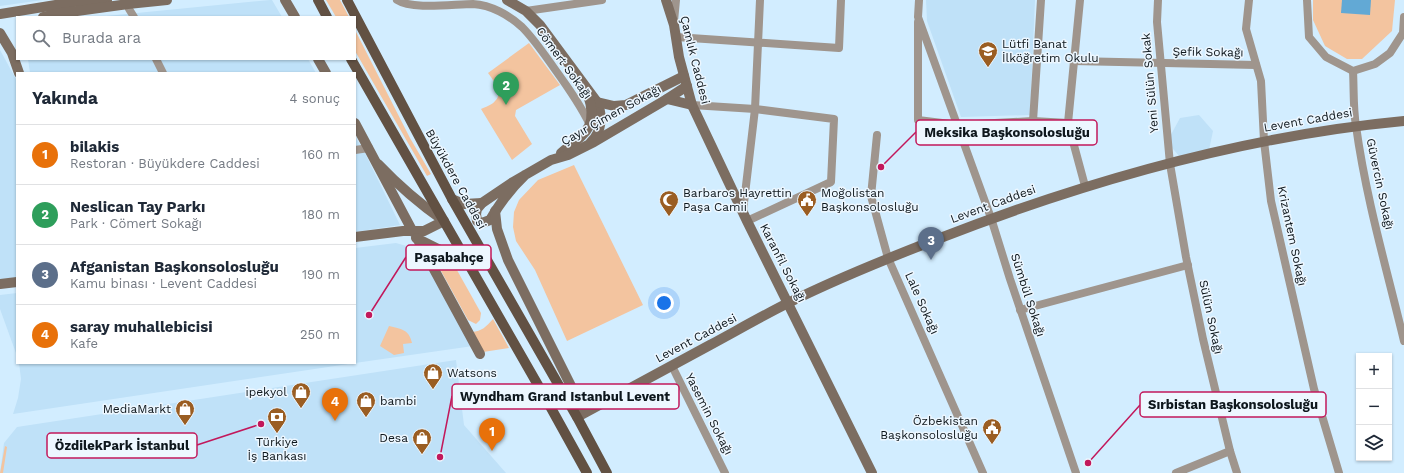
<!DOCTYPE html>
<html lang="tr">
<meta charset="utf-8">
<style>
body{margin:0;font-family:"Work Sans",sans-serif;background:#f2f2f3;color:#1f2937}
.controls{position:absolute;right:12px;bottom:12px;display:grid;overflow:hidden;border-radius:0px;box-shadow:0 1px 3px #0004}
.controls button{width:36px;height:36px;display:grid;place-items:center;padding:0;border:0;border-bottom:1px solid #e0e1e3;background:#fff;color:#1f2937;font:20px sans-serif}
.you{position:absolute;left:664px;top:303px;width:14px;height:14px;margin:-10px;border:3px solid #fff;border-radius:50%;background:#1a73e8;box-shadow:0 0 0 6px #1a73e833}
.badge{display:grid;place-items:center;width:26px;height:26px;border-radius:50%;background:#2563eb;color:#fff;font-size:13px;font-weight:700}
.pin{position:absolute;translate:-50% -33px;filter:drop-shadow(0 1px 2px #0008)}
.pin::after{content:'';position:absolute;top:21px;width:14px;height:12px;background:inherit;clip-path:polygon(0 0,100% 0,50% 100%)}
.list{margin:0;padding:0;list-style:none}
h2{display:flex;justify-content:space-between;align-items:center;height:52px;margin:0;padding:0 16px;font-size:17px}
h2 small{font-size:13px;font-weight:400;color:#747a83}
.list li{display:grid;grid-template-columns:26px 1fr auto;gap:12px;align-items:center;box-sizing:border-box;height:60px;padding:0 16px;border-top:1px solid #e0e1e3}
.list b{display:block;font-size:15px;white-space:nowrap}
.list p{margin:0;font-size:13px;white-space:nowrap;color:#747a83}
.list em{font-size:13px;font-style:normal;color:#747a83}
.icon{flex:none;width:22px;height:22px;fill:none;stroke:currentColor;stroke-width:2;stroke-linecap:round;stroke-linejoin:round}
.map{position:relative;flex:none;width:1404px;height:473px;overflow:hidden}
.search{position:absolute;background:#fff;box-shadow:0 1px 3px #0004;left:16px;top:16px;width:340px;height:44px;display:flex;align-items:center;gap:10px;box-sizing:border-box;padding:0 14px;border-radius:0px;color:#747a83;font-size:15px}
.panel{position:absolute;background:#fff;box-shadow:0 1px 3px #0004;left:16px;top:72px;width:340px;height:292px;border-radius:0px}
.map>svg:first-child{display:block}
</style>
<div class="map">
<svg width="1404" height="473" viewBox="0 0 1404 473">
<rect width="100%" height="100%" fill="#d2edff"/>
<g fill="#bfe1f8">
<polygon points="0,0 43,0 0,6"/>
<polygon points="270,0 272,0 282,17 96,17"/>
<polygon points="926,0 1035,0 1030,115 961,117 927,21"/>
<polygon points="0,50 17,81 17,278 0,281"/>
<polygon points="28,59 308,59 316,73 30,73"/>
<polygon points="1199,115 1213,131 1209,150 1180,157 1167,142 1180,118"/>
<polygon points="355,137 362,147 400,225 355,232"/>
<polygon points="396,243 410,247 420,253 473,346 355,363 355,248"/>
<polygon points="17,293 17,356 0,309 0,295"/>
<polygon points="456,360 464,425 506,473 0,473 4,443 17,427"/>
<polygon points="19,363 355,363 13,414 18,398 21,379"/>
</g>
<g fill="#f3c49f">
<polygon points="326,0 340,0 349,17 336,17"/>
<polygon points="1313,0 1395,0 1392,31 1362,59 1347,59 1325,46 1313,20"/>
<polygon points="355,30 410,138 431,174 427,176 355,51"/>
<path d="M529 43 560 85 516 110 515 116 532 144 512 160 481 109C485 107 492 105 495 101 504 93 493 80 488 73Z"/>
<polygon points="574,165 643,305 567,341 535,270 516,241 513,227 514,212 519,200 538,180"/>
<polygon points="440,255 453,263 481,313 480,320 476,324 468,320 435,260"/>
<path d="M493 319 509 348 483 352 472 332C482 331 486 327 493 319Z"/>
<path d="M389 326C401 329 409 329 412 343L403 344 404 353 394 355 380 346Z"/>
<polygon points="5,446 7,447 3,473 0,473"/>
</g>
<polygon fill="#62a9d5" points="1342,0 1371,0 1370,15 1341,13"/>
<g fill="none" stroke-linecap="round" stroke-linejoin="round">
<g stroke="#9f958d" stroke-width="8">
<path d="M397 0C412 10 454 4 473 4 491 5 509 15 522 27 534 39 544 54 554 68 567 86 580 104 590 125"/>
<polyline points="919,0 918,17 991,218 1010,279 1076,473"/>
<polyline points="1158,0 1157,22 1170,164 1186,257 1203,339 1230,451 1237,473"/>
<polyline points="1249,0 1246,29 1261,81 1264,141 1271,201 1314,389 1339,473"/>
<polyline points="1307,0 1309,37 1326,57 1353,71 1375,64 1390,53 1403,33 1404,17"/>
<polyline points="129,9 134,17"/>
<polyline points="526,11 602,0"/>
<polyline points="674,21 676,0"/>
<polyline points="918,22 918,120 958,125 1033,121 1068,123 1085,186"/>
<polyline points="676,37 839,48 841,0"/>
<polyline points="156,59 163,73"/>
<polyline points="1073,61 1256,65"/>
<path d="M1353 71C1354 89 1353 108 1356 126 1366 199 1387 270 1404 341"/>
<polyline points="692,105 755,109 834,119 831,182 747,221"/>
<polyline points="1033,121 1041,0"/>
<polyline points="1068,123 1080,0"/>
<polyline points="877,135 871,196 888,258 983,473"/>
<polyline points="355,150 369,148"/>
<polyline points="743,211 755,109 760,0"/>
<polyline points="1020,310 1188,265"/>
<polyline points="672,366 725,473"/>
<polyline points="1176,473 1230,451"/>
</g>
<g stroke="#7c6d61" stroke-width="10">
<polyline points="285,0 295,17"/>
<path d="M507 0 526 11 540 25 597 102C603 115 602 132 591 142"/>
<polyline points="666,0 674,25 679,57 692,105 747,221 872,473"/>
<polyline points="0,14 80,1 107,1"/>
<polyline points="43,17 55,14 128,4 167,0"/>
<polyline points="0,33 12,53 19,73"/>
<polyline points="318,59 326,73"/>
<polyline points="667,99 692,105"/>
<polyline points="597,102 614,106 626,105 684,76"/>
<polyline points="355,123 413,232"/>
<path d="M561 153C584 134 599 128 588 95"/>
<path d="M525 175C510 189 500 203 490 220L482 223 477 221 476 214 477 209 482 203 513 182 551 160 568 155 594 142 667 99 687 86"/>
<polyline points="452,199 464,204 482,203"/>
<path d="M495 211 497 229 508 260 571 386 575 397 577 417C621 393 666 369 710 345 736 331 762 316 788 303 836 279 886 259 935 240 1086 181 1243 136 1404 121"/>
<path d="M355 237 403 231H424L444 221C420 204 398 185 378 164"/>
<polyline points="416,238 442,251 467,262"/>
<polyline points="417,238 480,354"/>
<polyline points="0,284 17,282"/>
</g>
<g stroke="#625143" stroke-width="10">
<polyline points="318,0 327,17"/>
<polyline points="347,0 452,199 577,417 607,473"/>
<polyline points="351,59 546,399 587,473"/>
</g>
</g>
<defs>
<g id="school-pin" transform="scale(1)"><path d="M0 17L-7.5 6A9.5 9.5 0 1 1 7.5 6Z" fill="#9a5d22" stroke="#edf7ff"/><path d="M0-5L7-2L0 1L-7-2ZM-4 1L0 2.5L4 1V4Q0 6-4 4Z" fill="#fff"/></g>
<g id="mosque-pin" transform="scale(1)"><path d="M0 17L-7.5 6A9.5 9.5 0 1 1 7.5 6Z" fill="#9a5d22" stroke="#edf7ff"/><path d="M3.5-4.9A6 6 0 1 0 3.5 4.9A5 5 0 1 1 3.5-4.9Z" fill="#fff"/></g>
<g id="civic-pin" transform="scale(1)"><path d="M0 17L-7.5 6A9.5 9.5 0 1 1 7.5 6Z" fill="#9a5d22" stroke="#edf7ff"/><path d="M-.6-6.5H3V-4.5H.6V-3L4-1V1h2V6H-6V1h2V-1L-.6-3ZM-1.2 2.5V6h2.4V2.5Z" fill="#fff"/></g>
<g id="shop-pin" transform="scale(1)"><path d="M0 17L-7.5 6A9.5 9.5 0 1 1 7.5 6Z" fill="#9a5d22" stroke="#edf7ff"/><path d="M-5-2.5h2.3a2.7 3.5 0 0 1 5.4 0H5L5.5 6h-11ZM-1.5-2.5h3a1.5 2.3 0 0 0-3 0Z" fill="#fff"/></g>
<g id="bank-pin" transform="scale(1)"><path d="M0 17L-7.5 6A9.5 9.5 0 1 1 7.5 6Z" fill="#9a5d22" stroke="#edf7ff"/><path d="M-6-4H6V4H-6ZM0-2.3a2.3 2.3 0 1 0 0 4.6a2.3 2.3 0 1 0 0-4.6Z" fill="#fff"/></g>
</defs>
<g fill-rule="evenodd">
<use href="#school-pin" x="988" y="51"/>
<use href="#mosque-pin" x="669" y="200"/>
<use href="#civic-pin" x="807" y="200"/>
<use href="#shop-pin" x="433" y="373"/>
<use href="#shop-pin" x="301" y="392"/>
<use href="#shop-pin" x="366" y="401"/>
<use href="#shop-pin" x="185" y="409"/>
<use href="#bank-pin" x="277" y="417"/>
<use href="#civic-pin" x="992" y="428"/>
<use href="#shop-pin" x="422" y="438"/>
</g>
<g text-anchor="middle" dominant-baseline="central" stroke-width="3" stroke-linejoin="round" paint-order="stroke">
<g font-size="12" fill="#0e171d" stroke="#edf7ff" text-anchor="start">
<text x="1002" y="44">Lütfi Banat<tspan x="1002" dy="14">İlköğretim Okulu</tspan></text>
<text x="683" y="193">Barbaros Hayrettin<tspan x="683" dy="14">Paşa Camii</tspan></text>
<text x="821" y="193">Moğolistan<tspan x="821" dy="14">Başkonsolosluğu</tspan></text>
<text x="447" y="373">Watsons</text>
<text x="287" y="392" text-anchor="end">ipekyol</text>
<text x="380" y="401">bambi</text>
<text x="171" y="409" text-anchor="end">MediaMarkt</text>
<text x="978" y="421" text-anchor="end">Özbekistan<tspan x="978" dy="14">Başkonsolosluğu</tspan></text>
<text x="408" y="438" text-anchor="end">Desa</text>
<text x="277" y="442" text-anchor="middle">Türkiye<tspan x="277" dy="14">İş Bankası</tspan></text>
</g>
<g font-size="12" fill="#0e171d" stroke="#edf7ff">
<text transform="translate(1208 52) rotate(1)">Şefik Sokağı</text>
<text transform="translate(695 60) rotate(76)">Çamlık Caddesi</text>
<text transform="translate(564 63) rotate(54)">Cömert Sokağı</text>
<text transform="translate(1150 83) rotate(-95)">Yeni Sülün Sokak</text>
<text transform="translate(611 115) rotate(-29)">Çayır Çimen Sokağı</text>
<text transform="translate(1308 120) rotate(-10)">Levent Caddesi</text>
<text transform="translate(456 179) rotate(61)">Büyükdere Caddesi</text>
<text transform="translate(1380 184) rotate(78)">Güvercin Sokağı</text>
<text transform="translate(993 204) rotate(-20)">Levent Caddesi</text>
<text transform="translate(1292 236) rotate(78)">Krizantem Sokağı</text>
<text transform="translate(783 263) rotate(63)">Karanfil Sokağı</text>
<text transform="translate(1028 295) rotate(72)">Sümbül Sokağı</text>
<text transform="translate(922 303) rotate(66)">Lale Sokağı</text>
<text transform="translate(1211 317) rotate(78)">Sülün Sokağı</text>
<text transform="translate(696 338) rotate(-28)">Levent Caddesi</text>
<text transform="translate(709 414) rotate(63)">Yasemin Sokağı</text>
</g>
</g>
<path fill="none" stroke="#c2185b" stroke-width="1.5" d="M881 167L916 132M369 315L406 257M440 457L452 396M1088 463L1140 405M261 424L197 445"/>
<g fill="#c2185b" stroke="#edf7ff" stroke-width="1.5">
<circle cx="881" cy="167" r="4"/>
<circle cx="369" cy="315" r="4"/>
<circle cx="440" cy="457" r="4"/>
<circle cx="1088" cy="463" r="4"/>
<circle cx="261" cy="424" r="4"/>
</g>
<g fill="#edf7ff" stroke="#c2185b" stroke-width="1.5">
<rect x="916" y="120" width="181" height="25" rx="4"/>
<rect x="406" y="245" width="85" height="25" rx="4"/>
<rect x="452" y="384" width="227" height="25" rx="4"/>
<rect x="1140" y="392" width="186" height="25" rx="4"/>
<rect x="47" y="433" width="150" height="25" rx="4"/>
</g>
<g font-size="13" text-anchor="middle" font-weight="bold" fill="#0e171d">
<text x="1007" y="137">Meksika Başkonsolosluğu</text>
<text x="449" y="262">Paşabahçe</text>
<text x="565" y="401">Wyndham Grand Istanbul Levent</text>
<text x="1233" y="409">Sırbistan Başkonsolosluğu</text>
<text x="122" y="450">ÖzdilekPark İstanbul</text>
</g>
</svg>
<div class="controls">
<button>+</button>
<button>−</button>
<button><svg class="icon" aria-label="layers" viewBox="0 0 24 24"><path d="M12 4l9 5-9 5-9-5zM3 14l9 5 9-5"/></svg></button>
</div>
<div class="you"></div>
<div class="pin badge" style="left:492px;top:451px;background:#e8710a">1</div>
<div class="pin badge" style="left:506px;top:105px;background:#2e9e5b">2</div>
<div class="pin badge" style="left:931px;top:260px;background:#5c6f8a">3</div>
<div class="pin badge" style="left:335px;top:421px;background:#e8710a">4</div>
<div class="search"><svg class="icon" aria-label="search" viewBox="0 0 24 24"><circle cx="10" cy="10" r="6"/><path d="M15 15l6 6"/></svg>Burada ara</div>
<section class="panel">
<h2>Yakında<small>4 sonuç</small></h2>
<ul class="list">
<li><span class="badge" style="background:#e8710a">1</span><div><b>bilakis</b><p>Restoran · Büyükdere Caddesi</p></div><em>160 m</em></li>
<li><span class="badge" style="background:#2e9e5b">2</span><div><b>Neslican Tay Parkı</b><p>Park · Cömert Sokağı</p></div><em>180 m</em></li>
<li><span class="badge" style="background:#5c6f8a">3</span><div><b>Afganistan Başkonsolosluğu</b><p>Kamu binası · Levent Caddesi</p></div><em>190 m</em></li>
<li><span class="badge" style="background:#e8710a">4</span><div><b>saray muhallebicisi</b><p>Kafe</p></div><em>250 m</em></li>
</ul>
</section>
</div>
